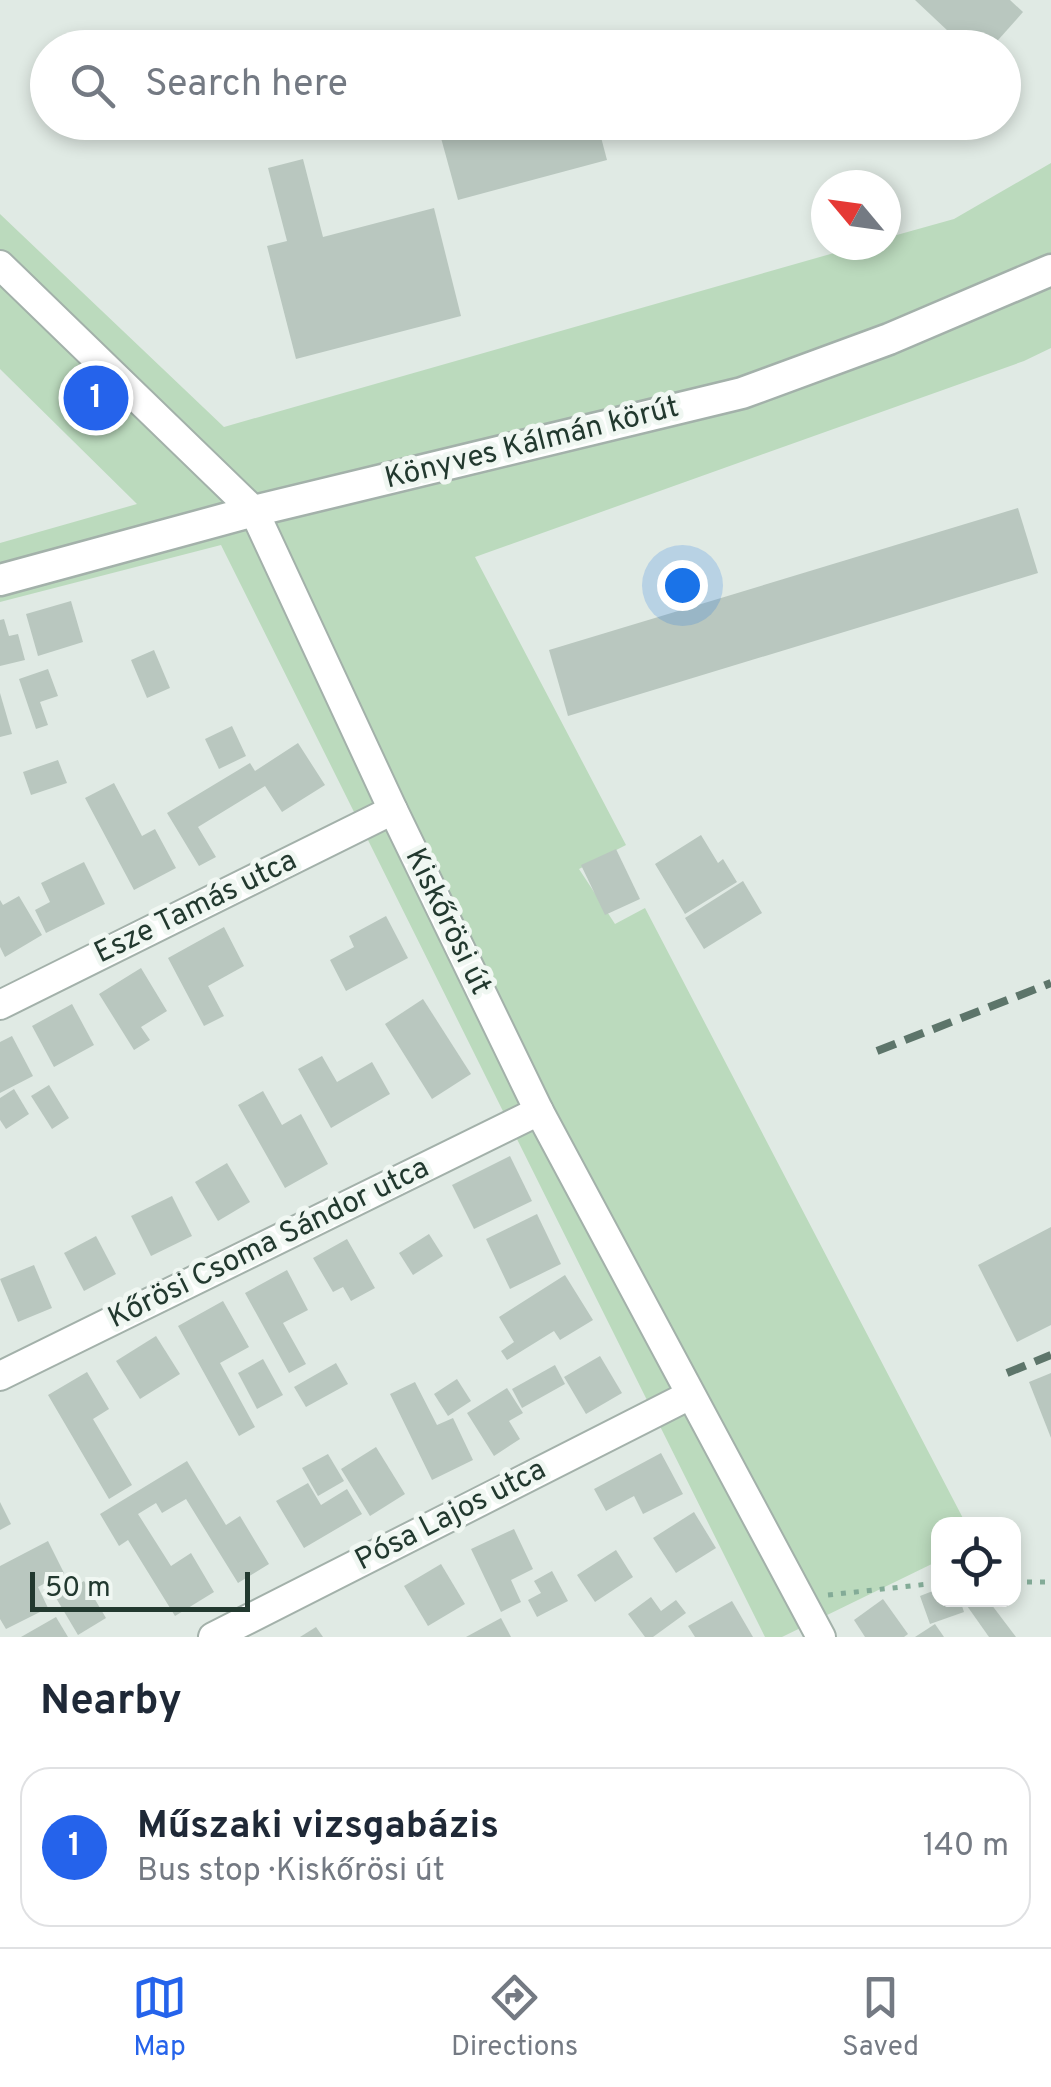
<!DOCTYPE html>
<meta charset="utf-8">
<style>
body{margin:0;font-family:Overpass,sans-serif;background:#f6f6f7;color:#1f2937}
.controls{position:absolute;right:30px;bottom:30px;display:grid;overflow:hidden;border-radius:20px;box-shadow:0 5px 15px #0003}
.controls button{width:90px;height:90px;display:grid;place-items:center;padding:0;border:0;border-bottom:2px solid #e0e1e3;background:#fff;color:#1f2937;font:50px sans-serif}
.compass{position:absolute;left:811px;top:170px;width:90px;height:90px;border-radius:50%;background:#fff;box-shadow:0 5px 15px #0003;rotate:299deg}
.scale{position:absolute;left:30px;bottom:25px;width:220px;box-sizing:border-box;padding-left:10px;border:5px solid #22392f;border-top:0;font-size:28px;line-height:35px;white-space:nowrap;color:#22392f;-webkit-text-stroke:8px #f0f7f2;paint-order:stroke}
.you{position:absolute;left:682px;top:585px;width:35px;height:35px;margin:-25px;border:8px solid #fff;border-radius:50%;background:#1a73e8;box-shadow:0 0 0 15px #1a73e833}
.badge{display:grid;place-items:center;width:65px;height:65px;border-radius:50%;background:#2563eb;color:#fff;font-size:32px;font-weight:700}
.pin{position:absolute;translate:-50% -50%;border:5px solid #fff;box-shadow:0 2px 10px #0006}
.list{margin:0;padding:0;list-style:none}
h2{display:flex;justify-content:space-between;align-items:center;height:130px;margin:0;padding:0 40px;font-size:42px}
h2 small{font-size:32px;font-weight:400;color:#747a83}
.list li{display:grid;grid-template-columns:65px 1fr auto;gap:30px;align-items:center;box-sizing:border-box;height:160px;margin:0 20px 20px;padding:0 20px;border:2px solid #e0e1e3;border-radius:30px}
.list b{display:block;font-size:38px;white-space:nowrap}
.list p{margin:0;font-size:32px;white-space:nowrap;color:#747a83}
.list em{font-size:32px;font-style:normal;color:#747a83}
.icon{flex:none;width:55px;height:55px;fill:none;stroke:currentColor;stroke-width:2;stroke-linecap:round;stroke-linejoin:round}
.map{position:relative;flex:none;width:1051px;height:1637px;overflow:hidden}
.search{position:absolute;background:#fff;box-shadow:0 5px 15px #0003;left:30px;right:30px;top:30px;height:110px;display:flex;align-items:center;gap:25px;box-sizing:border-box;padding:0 35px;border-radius:55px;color:#747a83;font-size:38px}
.sheet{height:310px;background:#fff}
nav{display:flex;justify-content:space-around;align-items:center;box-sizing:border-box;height:140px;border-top:2px solid #e0e1e3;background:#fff;font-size:28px;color:#747a83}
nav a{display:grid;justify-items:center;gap:5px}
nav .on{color:#2563eb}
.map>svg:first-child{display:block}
</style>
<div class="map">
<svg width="1051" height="1637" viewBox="0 0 1051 1637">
<rect width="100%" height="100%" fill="#e0eae4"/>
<polygon fill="#bbdabd" points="1051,163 1051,348 1024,361 475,557 626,845 579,869 615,924 645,908 966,1524 938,1524 938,1561 782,1637 765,1637 221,545 0,602 0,543 137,504 0,369 0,214 224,427 862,245 886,245 886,238 954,219"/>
<g fill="#b9c7bf">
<polygon points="915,0 1010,0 1023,12 991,48 966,48"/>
<polygon points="498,122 597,122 607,160 458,200 441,138"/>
<polygon points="303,159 323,237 434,208 461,316 296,359 267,246 287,241 268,168"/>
<polygon points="1018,508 1038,573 568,716 549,650"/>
<polygon points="71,601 83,642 38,656 26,614"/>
<polygon points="4,619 9,636 18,634 25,660 0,666 0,620"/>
<polygon points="154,650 170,688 147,698 131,660"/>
<polygon points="48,669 58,696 40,702 48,725 36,729 19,679"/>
<polygon points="0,693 12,734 0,737"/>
<polygon points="232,726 246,756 219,769 205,739"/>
<polygon points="298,743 325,785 282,812 265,786 198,827 216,857 199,866 167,813 250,763 255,771"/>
<polygon points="58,760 67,783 31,795 23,772"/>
<polygon points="114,783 142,836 155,829 176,868 134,890 85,798"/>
<polygon points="701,835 718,863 723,859 737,882 685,914 655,864"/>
<polygon points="616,849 640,899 605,915 581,865"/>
<polygon points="84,862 105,904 46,933 35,910 50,902 41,883"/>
<polygon points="743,881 762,913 704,949 685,918"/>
<polygon points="19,896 42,935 5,957 0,947 0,900 3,905"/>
<polygon points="386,916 408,958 346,991 330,960 354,947 349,936"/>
<polygon points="224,927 244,966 208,986 224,1016 204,1026 168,958"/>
<polygon points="141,968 167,1011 141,1027 150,1040 134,1050 99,994"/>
<polygon points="423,999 471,1074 432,1099 385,1024"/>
<polygon points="72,1004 94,1045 54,1067 32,1026"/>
<polygon points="12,1036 33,1076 0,1093 0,1042"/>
<polygon points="322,1056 337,1082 372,1062 390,1094 331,1128 298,1069"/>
<polygon points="49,1085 69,1118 52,1129 31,1096"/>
<polygon points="14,1089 29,1114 6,1129 0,1120 0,1098"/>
<polygon points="263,1091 282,1125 301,1114 328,1164 285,1188 238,1105"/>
<polygon points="510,1156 532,1201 474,1229 452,1185"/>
<polygon points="227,1163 250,1202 218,1221 195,1182"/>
<polygon points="172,1196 192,1236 151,1256 131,1216"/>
<polygon points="537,1214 561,1264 510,1289 486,1239"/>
<polygon points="1051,1227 1051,1325 1017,1342 978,1265"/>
<polygon points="429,1234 443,1256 413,1275 399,1253"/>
<polygon points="96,1236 116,1274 84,1291 64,1253"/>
<polygon points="347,1239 375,1288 351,1301 343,1287 333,1292 313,1258"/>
<polygon points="34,1265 52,1308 18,1322 0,1279"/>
<polygon points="287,1270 308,1310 283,1323 306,1364 289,1373 245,1293"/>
<polygon points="565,1275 593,1320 560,1340 554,1331 507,1360 501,1351 514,1342 499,1317"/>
<polygon points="223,1301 249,1347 220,1363 255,1427 239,1436 178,1326"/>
<polygon points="156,1336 180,1374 140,1399 116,1361"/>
<polygon points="600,1356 622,1393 586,1414 564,1377"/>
<polygon points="263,1359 283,1395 257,1409 238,1373"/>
<polygon points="336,1363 348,1384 306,1407 294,1387"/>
<polygon points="555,1365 565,1384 522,1408 512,1389"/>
<polygon points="87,1372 109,1409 93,1419 132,1485 109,1499 48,1395"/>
<polygon points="1051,1373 1051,1438 1029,1382"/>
<polygon points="457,1379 471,1401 448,1416 434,1394"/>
<polygon points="415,1382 437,1425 453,1418 473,1460 432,1480 390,1394"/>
<polygon points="507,1388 523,1413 509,1421 520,1439 494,1456 467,1413"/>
<polygon points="376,1447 405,1494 370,1516 341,1469"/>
<polygon points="661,1453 683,1494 643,1514 634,1496 606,1511 594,1489"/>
<polygon points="328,1454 344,1481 318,1496 302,1468"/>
<polygon points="187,1461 226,1525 240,1516 269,1564 238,1583 186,1499 162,1513 156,1503 138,1514 171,1566 191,1553 214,1592 175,1616 128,1540 119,1546 100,1514"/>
<polygon points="308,1483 321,1505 347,1489 362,1514 304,1548 276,1501"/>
<polygon points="0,1502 11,1524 0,1530"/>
<polygon points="694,1512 716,1548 676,1573 653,1538"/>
<polygon points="514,1529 533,1569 511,1580 521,1602 501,1612 471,1549"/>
<polygon points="48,1541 64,1573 38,1587 48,1608 6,1629 0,1619 0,1566"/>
<polygon points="616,1550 633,1577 595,1602 577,1575"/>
<polygon points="441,1564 465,1604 428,1626 404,1586"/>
<polygon points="552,1571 568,1601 537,1617 528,1600 541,1593 534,1581"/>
<polygon points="84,1581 106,1618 78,1635 56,1598"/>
<polygon points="938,1589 938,1600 960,1600 964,1612 930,1624 920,1596"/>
<polygon points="651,1597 661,1611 676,1600 686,1613 653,1637 645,1637 628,1614"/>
<polygon points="883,1599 908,1634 904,1637 865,1637 854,1620"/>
<polygon points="970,1600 988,1600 1016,1637 989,1637 965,1603"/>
<polygon points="732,1601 753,1637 695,1637 688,1626"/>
<polygon points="56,1617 68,1637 21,1637"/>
<polygon points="501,1618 511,1637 466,1637"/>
<polygon points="935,1624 944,1637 915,1637"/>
<polygon points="316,1627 323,1637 300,1637"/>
</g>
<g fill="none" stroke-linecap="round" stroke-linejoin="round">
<g stroke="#a3b1aa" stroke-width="32">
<g id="minor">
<polyline points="0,265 254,511 393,810 539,1111 821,1637"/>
<polyline points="0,1005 393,810"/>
<polyline points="0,1376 539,1111"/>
<polyline points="213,1637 690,1395"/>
</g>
</g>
<g stroke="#a3b1aa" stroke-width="35">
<polyline id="tertiary" points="0,580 254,511 742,393 889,339 1051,270"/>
</g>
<g stroke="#83ab97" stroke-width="5" stroke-dasharray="5 8" stroke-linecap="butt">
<polyline points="1014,1582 1051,1582"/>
<polyline points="828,1595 938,1583"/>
</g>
<use href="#minor" stroke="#fff" stroke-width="28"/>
<use href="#tertiary" stroke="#fff" stroke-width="30"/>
<g stroke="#5d756a" stroke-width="8" stroke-dasharray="20 10" stroke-linecap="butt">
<polyline points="877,1051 1051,983"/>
<polyline points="1007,1373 1051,1355"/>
</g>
</g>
<g text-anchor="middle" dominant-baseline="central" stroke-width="10" stroke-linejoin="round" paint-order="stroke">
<g font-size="30" fill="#22392f" stroke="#f0f7f2">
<text transform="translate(532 444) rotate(-14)">Könyves Kálmán körút</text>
<text transform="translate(196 908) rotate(-26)">Esze Tamás utca</text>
<text transform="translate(447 922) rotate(64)">Kiskőrösi út</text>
<text transform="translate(269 1244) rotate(-26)">Kőrösi Csoma Sándor utca</text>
<text transform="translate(451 1516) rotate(-27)">Pósa Lajos utca</text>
</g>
</g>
</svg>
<div class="controls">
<button><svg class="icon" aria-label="locate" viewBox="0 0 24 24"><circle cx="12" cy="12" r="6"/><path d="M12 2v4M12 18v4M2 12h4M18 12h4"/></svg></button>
</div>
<svg class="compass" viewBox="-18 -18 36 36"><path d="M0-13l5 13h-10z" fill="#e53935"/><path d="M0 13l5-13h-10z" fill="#747a83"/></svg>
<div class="scale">50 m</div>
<div class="you"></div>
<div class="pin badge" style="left:96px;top:398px">1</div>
<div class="search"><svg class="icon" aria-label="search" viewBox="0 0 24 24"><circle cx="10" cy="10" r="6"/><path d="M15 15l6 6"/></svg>Search here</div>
</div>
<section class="sheet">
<h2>Nearby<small></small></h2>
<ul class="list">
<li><span class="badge">1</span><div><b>Műszaki vizsgabázis</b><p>Bus stop · Kiskőrösi út</p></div><em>140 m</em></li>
</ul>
</section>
<nav>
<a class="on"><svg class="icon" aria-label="map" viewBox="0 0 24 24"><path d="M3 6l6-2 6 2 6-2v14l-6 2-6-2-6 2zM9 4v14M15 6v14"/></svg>Map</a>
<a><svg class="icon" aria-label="directions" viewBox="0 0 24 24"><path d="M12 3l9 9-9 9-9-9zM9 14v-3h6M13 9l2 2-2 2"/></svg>Directions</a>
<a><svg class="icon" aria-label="saved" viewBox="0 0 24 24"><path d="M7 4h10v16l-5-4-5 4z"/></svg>Saved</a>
</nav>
